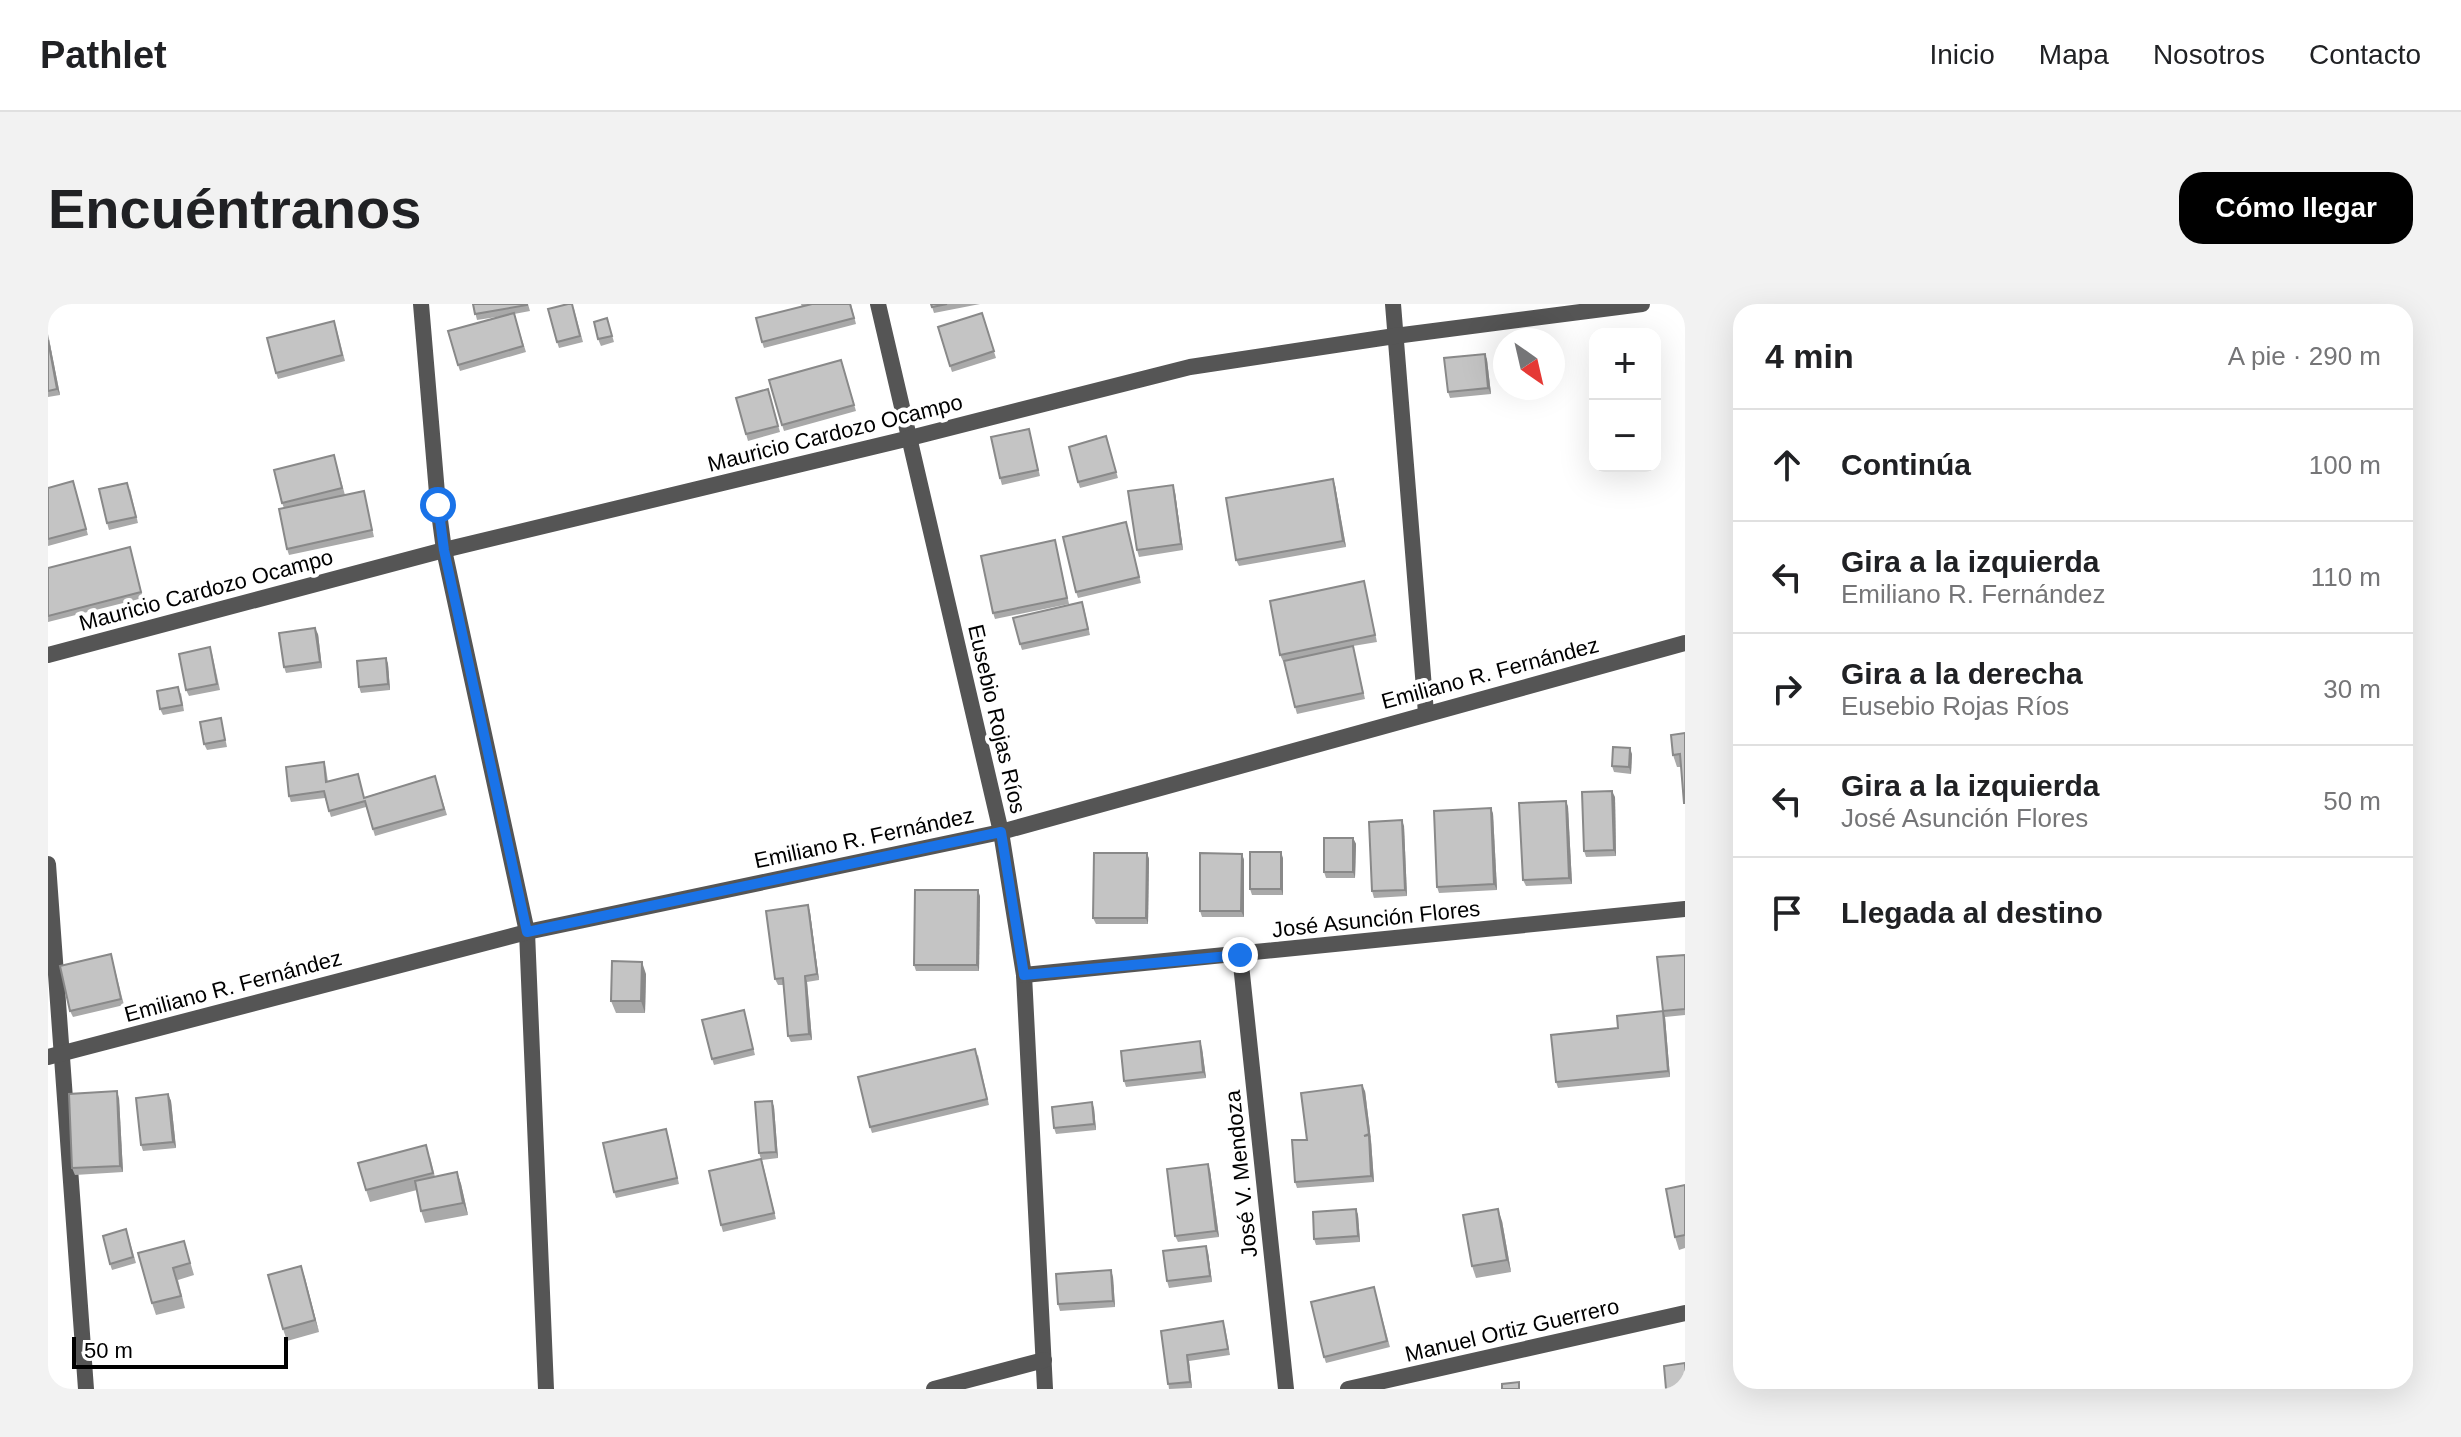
<!DOCTYPE html>
<html lang="es">
<meta charset="utf-8">
<style>
body{margin:0;font-family:Helvetica,sans-serif;background:#f2f2f2;color:#202124}
.controls{position:absolute;right:24px;top:24px;display:grid;overflow:hidden;border-radius:16px;box-shadow:0 8px 32px #0002}
.controls button{width:72px;height:72px;display:grid;place-items:center;padding:0;border:0;border-bottom:2px solid #e0e0e0;background:#fff;color:#202124;font:40px sans-serif}
.compass{position:absolute;left:1445px;top:24px;width:72px;height:72px;border-radius:50%;background:#fff;box-shadow:0 8px 32px #0002;rotate:146deg}
.scale{position:absolute;left:24px;bottom:20px;width:216px;box-sizing:border-box;padding-left:8px;border:4px solid #000;border-top:0;font-size:22px;line-height:28px;white-space:nowrap;color:#000;-webkit-text-stroke:6px #fff;paint-order:stroke}
.stop{position:absolute;width:24px;height:24px;margin:-18px;border:6px solid #1a73e8;border-radius:50%;background:#fff}
.stop.end{background:#1a73e8;border-color:#fff;box-shadow:0 2px 8px #0008}
.list{margin:0;padding:0;list-style:none}
h2{display:flex;justify-content:space-between;align-items:center;height:104px;margin:0;padding:0 32px;font-size:34px}
h2 small{font-size:26px;font-weight:400;color:#757577}
.list li{display:grid;grid-template-columns:52px 1fr auto;gap:24px;align-items:center;box-sizing:border-box;height:112px;padding:0 32px;border-top:2px solid #e0e0e0}
.list b{display:block;font-size:30px;white-space:nowrap}
.list p{margin:0;font-size:26px;white-space:nowrap;color:#757577}
.list em{font-size:26px;font-style:normal;color:#757577}
.icon{flex:none;width:44px;height:44px;fill:none;stroke:currentColor;stroke-width:2;stroke-linecap:round;stroke-linejoin:round}
.map{position:relative;flex:none;width:1637px;height:1085px;overflow:hidden;border-radius:24px}
header{display:flex;align-items:center;gap:48px;box-sizing:border-box;height:112px;padding:0 40px;background:#fff;border-bottom:2px solid #e0e0e0}
header strong{font-size:38px}
nav{display:flex;gap:44px;margin-inline-start:auto;font-size:28px}
.intro{display:flex;align-items:center;justify-content:space-between;box-sizing:border-box;height:192px;padding:0 48px}
h1{margin:0;font-size:56px}
.button{padding:20px 36px;border-radius:24px;background:#000;color:#fff;font-size:28px;font-weight:700}
main{display:flex;gap:48px;padding:0 48px}
aside{flex:1;background:#fff;border-radius:24px;box-shadow:0 8px 32px #0002}
.map>svg:first-child{display:block}
</style>
<header>
<strong>Pathlet</strong>
<nav><a>Inicio</a><a>Mapa</a><a>Nosotros</a><a>Contacto</a></nav>
</header>
<div class="intro"><h1>Encuéntranos</h1><a class="button">Cómo llegar</a></div>
<main>
<div class="map">
<svg width="1637" height="1085" viewBox="0 0 1637 1085">
<rect width="100%" height="100%" fill="#fff"/>
<g fill="none" stroke-linecap="round" stroke-linejoin="round">
<g stroke="#555" stroke-width="16">
<polyline points="373,0 390,201 396,246 479,628 498,1085"/>
<polyline points="830,0 953,528 976,671 997,1085"/>
<polyline points="1345,0 1378,409"/>
<polyline points="0,351 396,246 862,134 1142,63 1347,32 1594,0"/>
<polyline points="0,560 38,1085"/>
<polyline points="1192,651 1238,1085"/>
<polyline points="976,671 1637,605"/>
<polyline points="0,753 479,628 953,528 1637,339"/>
<polyline points="886,1085 996,1056"/>
<polyline points="1300,1085 1637,1009"/>
</g>
</g>
<g fill="#a9a9a9">
<polygon points="425,0 480,0 482,7 466,10 478,48 412,67 410,61 455,12 429,16"/>
<polygon points="753,0 803,0 808,20 716,44 714,38 754,3"/>
<polygon points="883,0 932,0 886,9"/>
<polygon points="526,5 535,38 511,44 509,38"/>
<polygon points="934,9 948,54 904,68 902,62"/>
<polygon points="559,14 566,38 553,42 550,35"/>
<polygon points="288,23 297,57 230,75 228,69"/>
<polygon points="0,30 12,91 0,93"/>
<polygon points="1437,50 1439,56 1443,90 1402,94 1400,88"/>
<polygon points="793,56 808,107 736,127 734,121"/>
<polygon points="720,85 732,128 700,137 698,130"/>
<polygon points="981,125 992,172 954,181 952,174"/>
<polygon points="1058,132 1070,174 1032,184 1030,178"/>
<polygon points="286,151 297,191 271,197 316,187 326,233 241,251 239,245 236,204 234,199"/>
<polygon points="1285,175 1287,181 1298,243 1191,262 1188,256"/>
<polygon points="27,183 40,231 0,242 0,184"/>
<polygon points="82,185 90,219 61,226 59,219"/>
<polygon points="1127,188 1135,246 1091,253 1089,246"/>
<polygon points="1078,218 1093,279 1030,294 1028,288"/>
<polygon points="1007,236 1021,300 947,315 945,309"/>
<polygon points="82,243 95,294 0,318 0,264"/>
<polygon points="1316,277 1329,338 1305,342 1317,395 1249,410 1247,403 1253,353 1235,357 1232,351"/>
<polygon points="1036,304 1042,331 974,346 972,340"/>
<polygon points="270,330 274,364 238,369 236,363"/>
<polygon points="164,349 172,386 141,392 138,386"/>
<polygon points="338,354 340,360 342,386 313,389 311,383"/>
<polygon points="133,389 136,407 115,411 112,405"/>
<polygon points="173,414 179,443 159,446 156,440"/>
<polygon points="1637,429 1637,500 1633,463 1629,463 1625,451"/>
<polygon points="1584,450 1583,470 1566,468 1564,462"/>
<polygon points="276,458 278,464 280,478 317,493 387,472 399,511 327,532 318,503 283,513 277,494 243,498 241,492"/>
<polygon points="1567,493 1568,552 1538,553 1536,547"/>
<polygon points="1518,497 1520,503 1524,580 1478,582 1475,576"/>
<polygon points="1443,504 1445,510 1449,586 1391,589 1389,583"/>
<polygon points="1356,522 1359,592 1326,594 1324,587"/>
<polygon points="1305,534 1308,540 1307,574 1278,574 1276,568"/>
<polygon points="1099,549 1101,555 1100,620 1048,620 1045,614"/>
<polygon points="1194,550 1196,556 1196,613 1154,613 1152,607"/>
<polygon points="1235,554 1235,591 1204,591 1202,585"/>
<polygon points="932,592 931,667 868,667 866,661"/>
<polygon points="760,601 762,608 771,676 759,678 764,736 743,738 740,732 735,681 730,681 727,675"/>
<polygon points="63,650 76,701 25,713 22,707"/>
<polygon points="1637,651 1637,711 1617,713 1622,773 1510,784 1508,778 1570,724 1615,707"/>
<polygon points="598,670 597,709 568,709 563,697"/>
<polygon points="696,706 707,751 666,761 664,755"/>
<polygon points="1154,744 1158,774 1078,783 1076,777"/>
<polygon points="930,751 941,801 824,829 822,823"/>
<polygon points="1317,787 1323,836 1326,878 1249,884 1247,878 1259,836"/>
<polygon points="120,790 123,797 128,844 95,847 93,841"/>
<polygon points="71,794 75,868 27,871 24,864"/>
<polygon points="724,797 726,803 730,854 714,856 728,915 675,928 673,921 713,855 711,849"/>
<polygon points="1046,804 1048,826 1008,830 1006,824"/>
<polygon points="620,831 631,880 568,894 566,888"/>
<polygon points="382,853 387,873 409,868 413,880 420,911 377,919 373,907 369,886 322,898 318,886"/>
<polygon points="1162,866 1171,933 1130,938 1127,932"/>
<polygon points="1637,881 1637,944 1631,946 1627,933"/>
<polygon points="1308,905 1310,911 1312,938 1268,941 1266,935"/>
<polygon points="1454,917 1463,968 1428,974 1424,962"/>
<polygon points="80,931 88,959 64,966 62,960"/>
<polygon points="136,937 146,971 130,976 137,1004 108,1011 104,999"/>
<polygon points="1160,948 1164,978 1121,984 1119,977"/>
<polygon points="253,962 271,1028 239,1037 235,1025"/>
<polygon points="1065,973 1067,1003 1012,1007 1010,1000"/>
<polygon points="1326,983 1342,1043 1278,1059 1276,1053"/>
<polygon points="1177,1023 1182,1051 1141,1057 1144,1084 1121,1085 1113,1027"/>
</g>
<g fill="#898989">
<polygon points="0,30 12,91 9,85"/>
<polygon points="1437,50 1439,56 1443,90 1440,84"/>
<polygon points="1285,175 1287,181 1298,243 1295,237"/>
<polygon points="1125,181 1127,188 1135,246 1133,240"/>
<polygon points="267,324 270,330 274,364 272,358"/>
<polygon points="338,354 340,360 342,386 340,380"/>
<polygon points="1582,444 1584,450 1583,470 1581,463"/>
<polygon points="1564,487 1567,493 1568,552 1566,546"/>
<polygon points="1518,497 1520,503 1524,580 1521,574"/>
<polygon points="1443,504 1445,510 1449,586 1446,580"/>
<polygon points="1354,516 1356,522 1359,592 1357,586"/>
<polygon points="1305,534 1308,540 1307,574 1305,568"/>
<polygon points="1233,548 1235,554 1235,591 1233,585"/>
<polygon points="1099,549 1101,555 1100,620 1098,614"/>
<polygon points="1194,550 1196,556 1196,613 1193,607"/>
<polygon points="930,586 932,592 931,667 929,661"/>
<polygon points="760,601 762,608 771,676 769,670"/>
<polygon points="594,658 598,670 597,709 593,697"/>
<polygon points="757,672 759,678 764,736 761,730"/>
<polygon points="1615,707 1617,713 1622,773 1620,767"/>
<polygon points="1152,737 1154,744 1158,774 1155,768"/>
<polygon points="1314,781 1317,787 1323,836 1321,830"/>
<polygon points="69,787 71,794 75,868 72,862"/>
<polygon points="120,790 123,797 128,844 125,838"/>
<polygon points="724,797 726,803 730,854 728,848"/>
<polygon points="1044,798 1046,804 1048,826 1046,820"/>
<polygon points="1321,831 1323,837 1326,878 1323,872"/>
<polygon points="1160,860 1162,866 1171,933 1168,927"/>
<polygon points="409,868 413,880 420,911 415,899"/>
<polygon points="1308,905 1310,911 1312,938 1310,932"/>
<polygon points="1450,905 1454,917 1463,968 1459,956"/>
<polygon points="1158,942 1160,948 1164,978 1162,972"/>
<polygon points="253,962 257,974 271,1028 267,1016"/>
<polygon points="1063,966 1065,973 1067,1003 1065,997"/>
<polygon points="1139,1051 1141,1057 1144,1084 1142,1078"/>
</g>
<g fill="#c4c4c4" stroke="#898989" stroke-width="2">
<polygon points="425,0 479,0 479,1 427,10"/>
<polygon points="520,0 524,0 532,32 509,38 500,5"/>
<polygon points="764,0 802,0 806,14 714,38 708,14"/>
<polygon points="883,0 899,0 884,3"/>
<polygon points="466,9 475,42 410,61 400,27"/>
<polygon points="934,9 946,47 902,62 890,23"/>
<polygon points="559,14 564,32 550,35 546,18"/>
<polygon points="286,17 294,51 228,69 219,34"/>
<polygon points="0,36 9,85 0,87"/>
<polygon points="1437,50 1440,84 1400,88 1396,54"/>
<polygon points="793,56 806,101 734,121 721,76"/>
<polygon points="720,85 730,122 698,130 688,94"/>
<polygon points="981,125 990,166 952,174 943,133"/>
<polygon points="1058,132 1068,168 1030,178 1021,143"/>
<polygon points="286,151 294,184 234,199 226,166"/>
<polygon points="1285,175 1295,237 1188,256 1178,194"/>
<polygon points="25,177 38,225 0,235 0,184"/>
<polygon points="79,179 88,213 59,219 51,185"/>
<polygon points="1125,181 1133,240 1089,246 1080,187"/>
<polygon points="316,187 324,226 239,245 231,205"/>
<polygon points="1078,218 1091,273 1028,288 1015,233"/>
<polygon points="1007,236 1019,294 945,309 933,252"/>
<polygon points="82,243 93,288 0,312 0,264"/>
<polygon points="1316,277 1327,331 1232,351 1222,297"/>
<polygon points="1034,298 1040,325 972,340 965,314"/>
<polygon points="267,324 272,358 236,363 231,329"/>
<polygon points="1305,342 1315,389 1247,403 1236,357"/>
<polygon points="162,343 169,380 138,386 131,350"/>
<polygon points="338,354 340,380 311,383 309,357"/>
<polygon points="130,383 134,401 112,405 109,387"/>
<polygon points="173,414 177,436 156,440 152,418"/>
<polygon points="1637,429 1637,499 1636,499 1632,450 1625,451 1623,431"/>
<polygon points="1565,443 1582,444 1581,463 1564,462"/>
<polygon points="276,458 278,478 310,470 316,494 387,472 396,505 325,525 317,497 281,507 276,487 241,492 238,463"/>
<polygon points="1564,487 1566,546 1536,547 1534,488"/>
<polygon points="1518,497 1521,574 1475,576 1471,499"/>
<polygon points="1443,504 1446,580 1389,583 1386,507"/>
<polygon points="1354,516 1357,586 1324,587 1321,518"/>
<rect x="1276" y="534" width="29" height="34"/>
<rect x="1202" y="548" width="31" height="37"/>
<polygon points="1046,549 1099,549 1098,614 1045,614"/>
<polygon points="1152,549 1194,550 1193,607 1152,607"/>
<polygon points="867,586 930,586 929,661 866,661"/>
<polygon points="760,601 769,670 757,672 761,730 740,732 735,674 727,675 718,607"/>
<polygon points="63,650 73,695 22,707 12,662"/>
<polygon points="1637,651 1637,705 1615,707 1609,653"/>
<polygon points="564,657 594,658 593,697 563,697"/>
<polygon points="696,706 705,745 664,755 654,716"/>
<polygon points="1615,707 1620,767 1508,778 1503,731 1570,724 1569,712"/>
<polygon points="1152,737 1155,768 1076,777 1073,747"/>
<polygon points="927,745 939,795 822,823 810,773"/>
<polygon points="1314,781 1321,830 1316,832 1321,831 1323,872 1247,878 1244,836 1259,836 1253,789"/>
<polygon points="69,787 72,862 24,864 21,790"/>
<polygon points="120,790 125,838 93,841 88,794"/>
<polygon points="724,797 728,848 711,849 707,798"/>
<polygon points="1044,798 1046,820 1006,824 1004,803"/>
<polygon points="618,825 629,874 566,888 555,839"/>
<polygon points="378,841 385,869 318,886 310,859"/>
<polygon points="713,855 726,909 673,921 661,867"/>
<polygon points="1160,860 1168,927 1127,932 1119,865"/>
<polygon points="409,868 415,899 373,907 367,877"/>
<polygon points="1637,881 1637,931 1627,933 1618,885"/>
<polygon points="1308,905 1310,932 1266,935 1265,908"/>
<polygon points="1450,905 1459,956 1424,962 1415,911"/>
<polygon points="78,925 85,953 62,960 55,932"/>
<polygon points="136,937 142,959 125,964 133,992 104,999 90,949"/>
<polygon points="1158,942 1162,972 1119,977 1115,947"/>
<polygon points="253,962 267,1016 235,1025 220,971"/>
<polygon points="1063,966 1065,997 1010,1000 1008,970"/>
<polygon points="1326,983 1339,1037 1276,1053 1263,998"/>
<polygon points="1175,1017 1180,1045 1139,1051 1142,1078 1120,1080 1113,1027"/>
<polygon points="1637,1059 1637,1085 1618,1085 1616,1062"/>
<polygon points="1471,1078 1471,1085 1454,1085 1454,1080"/>
</g>
<g fill="none" stroke-linecap="round" stroke-linejoin="round">
<polyline stroke="#1a73e8" stroke-width="10" points="390,201 396,246 479,628 953,528 976,671 1192,651"/>
</g>
<g text-anchor="middle" dominant-baseline="central" stroke-width="8" stroke-linejoin="round" paint-order="stroke">
<g font-size="22" fill="#000" stroke="#fff">
<text transform="translate(787 129) rotate(-14)">Mauricio Cardozo Ocampo</text>
<text transform="translate(158 286) rotate(-15)">Mauricio Cardozo Ocampo</text>
<text transform="translate(1442 369) rotate(-15)">Emiliano R. Fernández</text>
<text transform="translate(949 415) rotate(77)">Eusebio Rojas Ríos</text>
<text transform="translate(816 534) rotate(-12)">Emiliano R. Fernández</text>
<text transform="translate(1328 615) rotate(-6)">José Asunción Flores</text>
<text transform="translate(185 682) rotate(-15)">Emiliano R. Fernández</text>
<text transform="translate(1193 870) rotate(-96)">José V. Mendoza</text>
<text transform="translate(1464 1026) rotate(-13)">Manuel Ortiz Guerrero</text>
</g>
</g>
</svg>
<div class="controls">
<button>+</button>
<button>−</button>
</div>
<svg class="compass" viewBox="-18 -18 36 36"><path d="M0-13l5 13h-10z" fill="#e53935"/><path d="M0 13l5-13h-10z" fill="#757577"/></svg>
<div class="scale">50 m</div>
<div class="stop" style="left:390px;top:201px"></div>
<div class="stop end" style="left:1192px;top:651px"></div>
</div>
<aside>
<h2>4 min<small>A pie · 290 m</small></h2>
<ul class="list">
<li><svg class="icon" aria-label="ahead" viewBox="0 0 24 24"><path d="M12 20V5M6 11l6-6 6 6"/></svg><div><b>Continúa</b></div><em>100 m</em></li>
<li><svg class="icon" aria-label="left" viewBox="0 0 24 24"><path d="M17 20v-9H6M10 6l-5 5 5 5"/></svg><div><b>Gira a la izquierda</b><p>Emiliano R. Fernández</p></div><em>110 m</em></li>
<li><svg class="icon" aria-label="right" viewBox="0 0 24 24"><path d="M7 20v-9h11M14 6l5 5-5 5"/></svg><div><b>Gira a la derecha</b><p>Eusebio Rojas Ríos</p></div><em>30 m</em></li>
<li><svg class="icon" aria-label="left" viewBox="0 0 24 24"><path d="M17 20v-9H6M10 6l-5 5 5 5"/></svg><div><b>Gira a la izquierda</b><p>José Asunción Flores</p></div><em>50 m</em></li>
<li><svg class="icon" aria-label="arrive" viewBox="0 0 24 24"><path d="M6 21V4h12l-3 4 3 4H6"/></svg><div><b>Llegada al destino</b></div></li>
</ul>
</aside>
</main>
